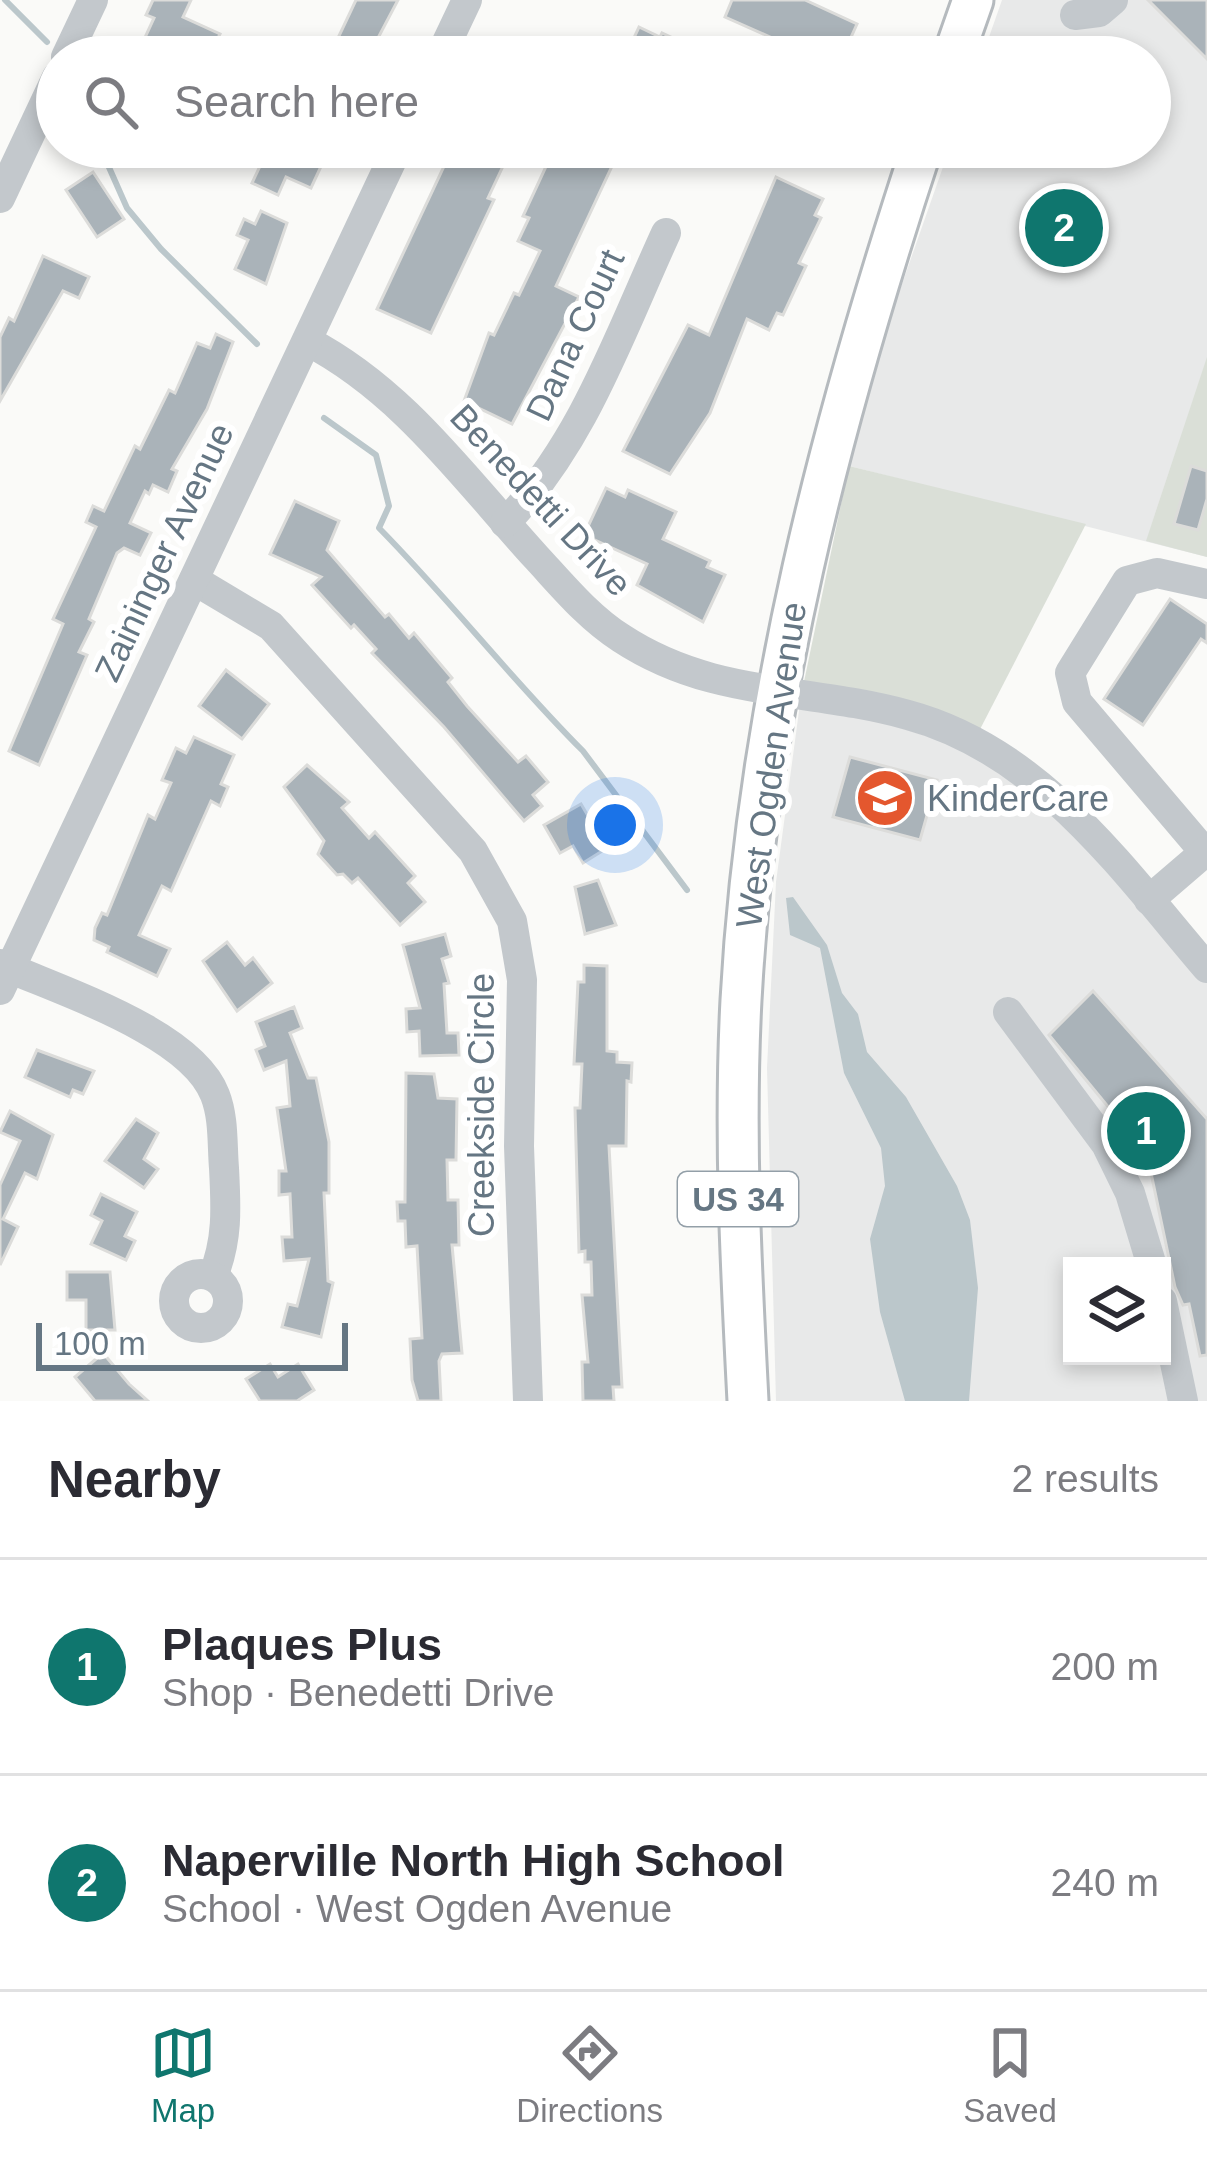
<!DOCTYPE html>
<meta charset="utf-8">
<style>
body{margin:0;font-family:Helvetica,sans-serif;background:#f7f7f7;color:#2b2b33}
.controls{position:absolute;right:36px;bottom:36px;display:grid;overflow:hidden;border-radius:0px;box-shadow:0 6px 18px #0003}
.controls button{width:108px;height:108px;display:grid;place-items:center;padding:0;border:0;border-bottom:3px solid #e1e1e2;background:#fff;color:#2b2b33;font:60px sans-serif}
.scale{position:absolute;left:36px;bottom:30px;width:312px;box-sizing:border-box;padding-left:12px;border:6px solid #657683;border-top:0;font-size:33px;line-height:42px;white-space:nowrap;color:#657683;-webkit-text-stroke:9px #fff;paint-order:stroke}
.you{position:absolute;left:615px;top:825px;width:42px;height:42px;margin:-30px;border:9px solid #fff;border-radius:50%;background:#1a73e8;box-shadow:0 0 0 18px #1a73e833}
.badge{display:grid;place-items:center;width:78px;height:78px;border-radius:50%;background:#0f766e;color:#fff;font-size:39px;font-weight:700}
.pin{position:absolute;translate:-50% -50%;border:6px solid #fff;box-shadow:0 3px 12px #0006}
.list{margin:0;padding:0;list-style:none}
h2{display:flex;justify-content:space-between;align-items:center;height:156px;margin:0;padding:0 48px;font-size:51px}
h2 small{font-size:39px;font-weight:400;color:#7c7c81}
.list li{display:grid;grid-template-columns:78px 1fr auto;gap:36px;align-items:center;box-sizing:border-box;height:216px;padding:0 48px;border-top:3px solid #e1e1e2}
.list b{display:block;font-size:45px;white-space:nowrap}
.list p{margin:0;font-size:39px;white-space:nowrap;color:#7c7c81}
.list em{font-size:39px;font-style:normal;color:#7c7c81}
.icon{flex:none;width:66px;height:66px;fill:none;stroke:currentColor;stroke-width:2;stroke-linecap:round;stroke-linejoin:round}
.map{position:relative;flex:none;width:1207px;height:1401px;overflow:hidden}
.search{position:absolute;background:#fff;box-shadow:0 6px 18px #0003;left:36px;right:36px;top:36px;height:132px;display:flex;align-items:center;gap:30px;box-sizing:border-box;padding:0 42px;border-radius:66px;color:#7c7c81;font-size:45px}
.sheet{height:588px;background:#fff}
nav{display:flex;justify-content:space-around;align-items:center;box-sizing:border-box;height:168px;border-top:3px solid #e1e1e2;background:#fff;font-size:33px;color:#7c7c81}
nav a{display:grid;justify-items:center;gap:6px}
nav .on{color:#0f766e}
.map>svg:first-child{display:block}
</style>
<div class="map">
<svg width="1207" height="1401" viewBox="0 0 1207 1401">
<rect width="100%" height="100%" fill="#fafaf8"/>
<g fill="#e8e9e9" fill-rule="evenodd">
<polygon points="1002,0 1207,0 1207,557 849,466 895,304 950,147 1150,147 1150,57 982,57"/>
<path d="M801 696 1017 765 1207 972V1401H776L767 1068 776 882ZM1072 1266H1162V1356H1072Z"/>
</g>
<g fill="#dadfd7">
<polygon points="1207,357 1207,557 1146,541"/>
<polygon points="849,466 1086,524 975,739 801,696"/>
</g>
<polygon fill="#bbc7cb" points="793,897 827,945 842,993 858,1014 867,1052 906,1097 957,1186 970,1220 978,1288 969,1401 905,1401 880,1312 870,1239 885,1186 881,1148 844,1073 820,948 790,935 786,898"/>
<g fill="none" stroke-linecap="round" stroke-linejoin="round">
<g stroke="#bbc7cb" stroke-width="6">
<polyline points="5,0 47,42"/>
<polyline points="100,147 127,208 161,249 257,344"/>
<path d="M324 418 376 455 389 506 379 528C449 599 512 680 583 751L687 890"/>
</g>
</g>
<g fill="#aab3b9" stroke="#dcdcda" stroke-width="3">
<polygon points="153,0 191,0 183,17 220,34 209,57 136,57 154,18 146,15"/>
<polygon points="356,0 398,0 368,57 329,57"/>
<polygon points="732,0 805,0 857,24 842,57 789,57 766,46 770,37 725,17"/>
<polygon points="1148,0 1207,0 1207,59"/>
<polygon points="639,27 660,37 662,33 714,57 625,57"/>
<polygon points="269,147 330,147 311,188 286,177 278,195 252,183"/>
<polygon points="453,147 512,147 488,198 494,200 431,333 377,309"/>
<polygon points="555,147 621,147 556,286 579,297 512,424 464,401 489,333 494,335 514,293 519,295 540,251 518,241 529,218 523,216"/>
<polygon points="93,172 124,219 97,237 66,190"/>
<polygon points="776,177 823,199 815,215 821,218 799,263 806,266 783,315 777,313 769,330 747,319 710,413 670,474 623,451 688,325 709,335"/>
<polygon points="261,211 287,223 266,284 235,269 248,240 237,235 244,219 255,224"/>
<polygon points="43,256 89,277 79,298 63,291 0,401 0,337 9,318 14,321"/>
<polygon points="216,334 233,342 207,409 172,469 177,471 168,492 153,485 149,494 145,491 130,523 151,533 140,555 124,548 117,553 89,619 94,622 79,652 87,655 39,765 9,751 63,624 53,619 96,527 86,522 93,506 104,511 135,446 140,449 169,390 175,393 197,343 210,348"/>
<polygon points="1191,466 1207,471 1207,499 1198,530 1174,524"/>
<polygon points="606,488 625,497 628,490 676,512 663,539 710,561 707,567 725,575 703,622 637,585 647,564 584,535"/>
<polygon points="295,501 339,521 327,550 385,617 389,614 409,638 414,633 452,678 448,682 467,706 518,762 526,756 548,782 533,795 542,806 524,821 444,727 372,653 376,649 354,625 351,628 312,585 321,577 270,554"/>
<polygon points="1170,599 1207,624 1207,643 1201,639 1143,725 1104,699"/>
<polygon points="226,670 269,704 242,739 199,706"/>
<polygon points="194,737 234,755 221,784 228,787 220,806 211,801 171,891 162,886 139,935 170,949 157,976 107,952 109,947 94,940 95,928 102,913 107,915 148,815 155,819 171,783 162,780 176,748 186,753"/>
<polygon points="850,757 937,780 920,840 833,817"/>
<polygon points="307,765 349,802 342,808 369,838 375,832 415,876 408,883 425,902 400,925 358,878 352,883 343,874 337,875 318,854 324,841 284,787"/>
<polygon points="581,804 607,848 583,863 573,846 560,853 544,825"/>
<polygon points="598,880 616,925 585,934 575,887"/>
<polygon points="445,934 451,956 442,959 449,983 444,984 447,1033 458,1033 459,1055 420,1056 419,1031 407,1032 406,1009 420,1008 403,945"/>
<polygon points="227,942 245,965 253,958 272,983 237,1011 203,961"/>
<polygon points="584,965 607,966 607,1051 617,1052 617,1062 632,1063 631,1082 627,1081 626,1146 609,1146 622,1387 613,1387 614,1401 583,1401 582,1362 588,1362 582,1295 592,1295 591,1262 585,1262 585,1251 579,1252 575,1108 580,1108 582,1064 574,1064 578,982 584,982"/>
<polygon points="1093,991 1207,1119 1207,1355 1200,1356 1189,1304 1183,1305 1175,1287 1147,1154 1049,1035"/>
<polygon points="294,1007 302,1028 290,1033 308,1078 316,1078 329,1142 329,1193 324,1193 328,1281 333,1283 321,1337 282,1327 288,1304 297,1306 309,1259 284,1261 282,1237 292,1237 290,1194 279,1195 279,1171 286,1171 277,1108 290,1106 286,1061 264,1070 256,1050 265,1046 256,1022"/>
<polygon points="37,1050 94,1071 83,1094 73,1090 70,1097 25,1077"/>
<polygon points="406,1073 434,1074 438,1098 457,1099 456,1160 447,1160 448,1200 458,1200 459,1245 452,1245 462,1353 442,1354 439,1361 441,1401 418,1401 412,1380 410,1339 422,1338 417,1246 406,1247 405,1221 398,1221 397,1202 405,1202"/>
<polygon points="10,1111 53,1135 37,1179 25,1173 3,1219 18,1227 0,1265 0,1185 20,1141 0,1132"/>
<polygon points="136,1119 158,1133 144,1159 158,1169 144,1188 105,1161"/>
<polygon points="101,1194 137,1212 125,1236 135,1241 126,1260 91,1244 102,1221 91,1215"/>
<polygon points="67,1272 110,1272 115,1330 86,1330 86,1300 67,1300"/>
<polygon points="103,1353 129,1384 148,1401 95,1401 75,1377"/>
<polygon points="270,1364 278,1377 298,1364 314,1390 297,1401 260,1401 246,1379"/>
</g>
<g fill="none" stroke-linecap="round" stroke-linejoin="round">
<g stroke="#b5babe" stroke-width="45">
<g id="major">
<polyline points="953,57 973,0"/>
<path d="M748 1401C741 1267 734 1134 741 1000 757 706 830 426 922 147"/>
</g>
</g>
<g stroke="#c3c8cc" stroke-width="30">
<polyline points="1075,15 1099,12 1113,0"/>
<polyline points="66,57 93,0"/>
<polyline points="440,57 467,0"/>
<polyline points="0,198 57,77"/>
<path d="M307 341C402 390 464 478 536 557 562 585 588 617 621 638 712 698 807 687 908 715 1041 751 1122 869 1207 968"/>
<path d="M505 523C583 443 620 333 666 233"/>
<polyline points="194,580 271,626 473,851 512,921 522,980 519,1146 528,1401"/>
<polyline points="1207,584 1157,573 1127,581 1070,673 1077,702 1207,855"/>
<polyline points="1149,900 1205,852"/>
<path d="M0 964C60 991 191 1032 215 1095 224 1118 222 1144 224 1168 226 1207 228 1240 213 1276"/>
<polyline points="0,990 398,147"/>
<polyline points="1008,1012 1106,1144 1130,1193 1152,1266"/>
<circle cx="201" cy="1301" r="27"/>
<polyline points="1162,1301 1183,1401"/>
</g>
<use href="#major" stroke="#fff" stroke-width="39"/>
</g>
<defs>
<g id="school-disc" transform="scale(3)"><circle r="9.5" fill="#e4572e" stroke="#fff"/><path d="M0-5L7-2L0 1L-7-2ZM-4 1L0 2.5L4 1V4Q0 6-4 4Z" fill="#fff"/></g>
</defs>
<g fill-rule="evenodd">
<use href="#school-disc" x="885" y="798"/>
</g>
<g text-anchor="middle" dominant-baseline="central" stroke-width="12" stroke-linejoin="round" paint-order="stroke">
<rect fill="#fff" stroke="#939fa8" stroke-width="3" x="678" y="1172" width="120" height="54" rx="9"/>
<g font-size="33" font-weight="bold" fill="#657683">
<text x="738" y="1199">US 34</text>
</g>
<g font-size="36" fill="#657683" stroke="#fff">
<text transform="translate(575 335) rotate(-65)">Dana Court</text>
<text transform="translate(541 500) rotate(47)">Benedetti Drive</text>
<text transform="translate(164 552) rotate(-65)">Zaininger Avenue</text>
<text transform="translate(771 765) rotate(-82)">West Ogden Avenue</text>
<text transform="translate(481 1105) rotate(-90)">Creekside Circle</text>
</g>
<g font-size="36" fill="#657683" stroke="#fff" text-anchor="start">
<text x="927" y="798">KinderCare</text>
</g>
</g>
</svg>
<div class="controls">
<button><svg class="icon" aria-label="layers" viewBox="0 0 24 24"><path d="M12 4l9 5-9 5-9-5zM3 14l9 5 9-5"/></svg></button>
</div>
<div class="scale">100 m</div>
<div class="you"></div>
<div class="pin badge" style="left:1146px;top:1131px">1</div>
<div class="pin badge" style="left:1064px;top:228px">2</div>
<div class="search"><svg class="icon" aria-label="search" viewBox="0 0 24 24"><circle cx="10" cy="10" r="6"/><path d="M15 15l6 6"/></svg>Search here</div>
</div>
<section class="sheet">
<h2>Nearby<small>2 results</small></h2>
<ul class="list">
<li><span class="badge">1</span><div><b>Plaques Plus</b><p>Shop · Benedetti Drive</p></div><em>200 m</em></li>
<li><span class="badge">2</span><div><b>Naperville North High School</b><p>School · West Ogden Avenue</p></div><em>240 m</em></li>
</ul>
</section>
<nav>
<a class="on"><svg class="icon" aria-label="map" viewBox="0 0 24 24"><path d="M3 6l6-2 6 2 6-2v14l-6 2-6-2-6 2zM9 4v14M15 6v14"/></svg>Map</a>
<a><svg class="icon" aria-label="directions" viewBox="0 0 24 24"><path d="M12 3l9 9-9 9-9-9zM9 14v-3h6M13 9l2 2-2 2"/></svg>Directions</a>
<a><svg class="icon" aria-label="saved" viewBox="0 0 24 24"><path d="M7 4h10v16l-5-4-5 4z"/></svg>Saved</a>
</nav>
